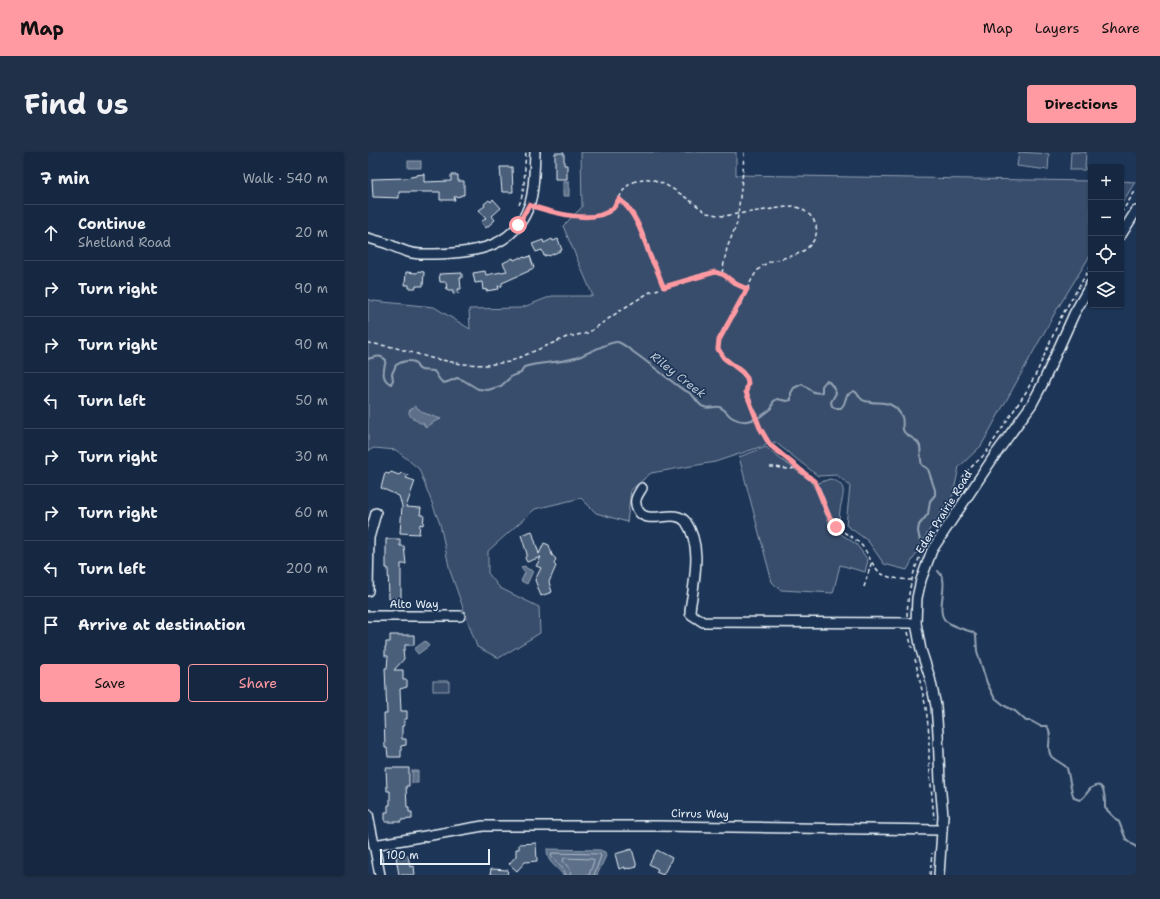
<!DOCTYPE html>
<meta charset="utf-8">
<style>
body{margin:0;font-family:"Shantell Sans",sans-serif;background:#1f3048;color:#f1f3f6}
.controls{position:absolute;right:12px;top:12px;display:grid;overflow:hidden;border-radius:4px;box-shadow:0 1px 3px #0004}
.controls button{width:36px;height:36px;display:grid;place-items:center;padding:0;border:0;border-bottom:1px solid #35445a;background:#162841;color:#f1f3f6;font:20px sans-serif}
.scale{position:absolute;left:12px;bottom:10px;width:110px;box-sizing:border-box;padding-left:4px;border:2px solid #e8f1f8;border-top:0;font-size:11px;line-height:14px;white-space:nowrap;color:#e8f1f8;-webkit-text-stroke:3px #1d3557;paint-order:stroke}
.stop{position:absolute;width:12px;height:12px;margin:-9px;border:3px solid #ff9aa2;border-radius:50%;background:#fff}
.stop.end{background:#ff9aa2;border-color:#fff;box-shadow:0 1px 4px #0008}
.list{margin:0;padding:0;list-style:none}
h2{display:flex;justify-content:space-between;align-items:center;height:52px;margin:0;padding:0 16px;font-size:17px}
h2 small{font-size:13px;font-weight:400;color:#9ea6b1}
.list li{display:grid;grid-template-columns:26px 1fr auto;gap:12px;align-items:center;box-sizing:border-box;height:56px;padding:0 16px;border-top:1px solid #35445a}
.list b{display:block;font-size:15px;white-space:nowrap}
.list p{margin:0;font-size:13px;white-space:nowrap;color:#9ea6b1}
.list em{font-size:13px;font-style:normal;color:#9ea6b1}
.actions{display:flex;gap:8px;padding:12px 16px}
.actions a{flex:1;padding:9px 0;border:1px solid #ff9aa2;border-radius:4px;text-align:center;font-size:14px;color:#ff9aa2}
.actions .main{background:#ff9aa2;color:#111}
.icon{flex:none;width:22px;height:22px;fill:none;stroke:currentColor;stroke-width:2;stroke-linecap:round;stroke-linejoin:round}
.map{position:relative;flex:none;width:768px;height:723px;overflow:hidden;border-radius:4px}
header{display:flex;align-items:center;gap:24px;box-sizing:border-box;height:56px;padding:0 20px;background:#ff9aa2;color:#111}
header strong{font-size:19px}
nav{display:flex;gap:22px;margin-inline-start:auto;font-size:14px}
.intro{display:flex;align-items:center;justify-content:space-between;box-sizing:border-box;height:96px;padding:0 24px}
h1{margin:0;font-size:28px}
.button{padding:10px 18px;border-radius:4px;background:#ff9aa2;color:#111;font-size:14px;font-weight:700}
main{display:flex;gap:24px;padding:0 24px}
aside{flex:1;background:#162841;border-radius:4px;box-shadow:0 1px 3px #0004}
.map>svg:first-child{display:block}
</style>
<header>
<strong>Map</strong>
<nav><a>Map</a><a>Layers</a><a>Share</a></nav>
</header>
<div class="intro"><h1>Find us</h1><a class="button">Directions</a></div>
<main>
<aside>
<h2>7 min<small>Walk · 540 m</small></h2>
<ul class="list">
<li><svg class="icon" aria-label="ahead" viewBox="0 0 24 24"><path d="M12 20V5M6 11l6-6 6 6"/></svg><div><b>Continue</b><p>Shetland Road</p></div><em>20 m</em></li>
<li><svg class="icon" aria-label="right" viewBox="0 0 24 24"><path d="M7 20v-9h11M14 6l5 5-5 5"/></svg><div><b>Turn right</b></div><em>90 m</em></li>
<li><svg class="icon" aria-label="right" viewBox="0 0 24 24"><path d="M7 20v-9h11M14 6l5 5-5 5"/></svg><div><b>Turn right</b></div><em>90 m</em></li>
<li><svg class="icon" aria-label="left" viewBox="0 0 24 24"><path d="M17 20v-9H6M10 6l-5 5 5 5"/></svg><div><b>Turn left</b></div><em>50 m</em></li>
<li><svg class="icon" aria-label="right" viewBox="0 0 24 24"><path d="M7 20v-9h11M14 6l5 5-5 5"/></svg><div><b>Turn right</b></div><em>30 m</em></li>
<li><svg class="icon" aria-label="right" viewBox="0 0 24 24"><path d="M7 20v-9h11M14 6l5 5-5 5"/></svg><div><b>Turn right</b></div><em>60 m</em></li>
<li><svg class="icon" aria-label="left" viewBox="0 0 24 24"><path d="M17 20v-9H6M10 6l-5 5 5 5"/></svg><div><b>Turn left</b></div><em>200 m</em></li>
<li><svg class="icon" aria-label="arrive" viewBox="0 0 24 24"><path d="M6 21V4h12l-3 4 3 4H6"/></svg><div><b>Arrive at destination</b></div></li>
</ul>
<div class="actions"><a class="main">Save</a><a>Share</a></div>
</aside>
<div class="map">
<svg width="768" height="723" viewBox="0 0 768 723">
<rect width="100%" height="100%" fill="#1d3557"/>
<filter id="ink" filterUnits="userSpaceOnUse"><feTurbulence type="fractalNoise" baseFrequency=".025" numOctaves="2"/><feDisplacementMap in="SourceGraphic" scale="8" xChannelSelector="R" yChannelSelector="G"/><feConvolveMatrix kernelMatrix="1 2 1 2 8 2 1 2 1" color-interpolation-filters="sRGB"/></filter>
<g filter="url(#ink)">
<g fill="#374d6c" stroke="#909fb2">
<polygon points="213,0 368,0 368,23 723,29 723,102 688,159 613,294 591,315 585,343 560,380 539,418 516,412 500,389 478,373 482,334 469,323 450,324 407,290 347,310 283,321 263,338 259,370 228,361 213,346 167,357 120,399 120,421 132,436 171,455 172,481 131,506 109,495 82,419 72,372 51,317 28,298 6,296 0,299 0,147 5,149 66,155 102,177 101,157 153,156 184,144 225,144 195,74 214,55"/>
<polygon points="651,0 681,2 680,18 649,14"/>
<polygon points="703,0 718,0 717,18 702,18"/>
<polygon points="753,29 767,30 753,53"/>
<polygon points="398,295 407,303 442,328 449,340 461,371 467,378 488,392 500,408 497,420 472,413 465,441 413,438 408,434 404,430 371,305"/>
<path d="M462 327C482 332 474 344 472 358 471 363 472 368 470 373L462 363 450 331Z"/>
<rect x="65" y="529" width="16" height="10"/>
</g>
<g fill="#5d7089" stroke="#95a4b5">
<rect x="40" y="9" width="13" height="7"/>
<rect x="195" y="30" width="6" height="14"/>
<polygon points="47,254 56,261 73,267 66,270 58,276 55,271 52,271 43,265 41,261 41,259"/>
<polygon points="157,414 158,416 165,419 159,432 153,429 157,421 155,419 153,415"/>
<polygon points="57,489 61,494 50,502 46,497"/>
<rect x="44" y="619" width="6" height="12"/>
<path d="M179 697 232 698 237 700 238 704 229 723H195C187 712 179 712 179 697Z"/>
</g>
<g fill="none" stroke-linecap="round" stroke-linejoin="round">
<g stroke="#b0bdcc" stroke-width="1">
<path d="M198 723C196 714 186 711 183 703L184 701 232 702 233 704 226 723"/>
<polyline points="203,723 202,717 195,709 196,706 225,707 226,709 221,723"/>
</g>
<g stroke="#95a4b5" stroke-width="2">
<path d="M0 207C7 205 12 202 18 208 16 217 12 227 23 232L25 228 24 222 28 213C35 209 39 208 47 210 52 222 55 217 66 219 75 232 72 234 89 226L95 228 110 237 120 238 133 234 144 224 153 221 156 215C174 209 194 212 213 204 220 201 243 189 249 190 255 191 259 196 264 199 280 210 295 223 310 234 314 238 320 239 323 242 328 246 330 253 336 255 341 257 347 254 351 255 358 257 360 264 365 266 379 274 394 265 404 256L405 250 409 247 419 249 423 248V241L426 236 434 232C441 236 445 243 454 240V234L458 229 461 230 466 236 468 241 463 250 464 254 467 256H473L476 252 479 243 486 239C491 241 491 248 497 249 512 253 525 246 534 265 536 270 533 275 536 280 540 285 550 287 552 294 553 300 552 307 554 313L560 317 567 338V343L562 349 560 362 551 373 550 379 552 389"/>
<path d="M570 419C572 421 574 424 575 427 578 439 568 461 578 469 585 475 596 477 604 480L608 483 609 499 619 531 626 545 637 554 647 559 658 569H663L672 574H679C686 583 677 595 683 604 687 609 695 611 699 616L704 640 706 646 712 648C717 645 719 640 723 636 738 626 737 649 737 656L751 670 758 687 768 695"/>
</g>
</g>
<g fill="#495e7a" stroke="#e8f1f8">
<polygon points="187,1 196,1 196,13 199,13 199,27 187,27"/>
<polygon points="132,15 144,15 145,40 134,40"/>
<polygon points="56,22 56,30 83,29 83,23 90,23 90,29 96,29 96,43 93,43 93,44 86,45 87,48 72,48 72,40 31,40 31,46 5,45 4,27 38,26 48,24 48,23"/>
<polygon points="125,47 133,56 124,64 127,68 118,76 113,70 118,66 111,58 117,54 116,52 121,48 123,50"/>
<polygon points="184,87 185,89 190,87 194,98 181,104 180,103 176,104 174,98 168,100 164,92 175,88 176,91"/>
<polygon points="162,104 166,116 161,118 161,119 134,131 134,134 130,134 131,137 118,139 118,137 115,138 114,130 107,131 105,121 117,119 118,123 139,119 135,111 145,106 146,108 153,105 153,106 157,105 157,106"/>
<polygon points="50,119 56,120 55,134 48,134 48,136 41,136 41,133 37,133 38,120 49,121"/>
<polygon points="94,121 94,126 92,126 93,137 90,137 91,141 85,142 85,138 79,138 78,130 72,130 71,122"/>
<polygon points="23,320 31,323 33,321 40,323 38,326 47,329 38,355 53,356 52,363 56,363 55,373 52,372 51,382 32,381 34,354 31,344 13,336 17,321 21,322"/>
<polygon points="164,379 171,402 176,391 181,393 184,403 188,407 186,412 188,414 181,430 184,440 173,444 167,428 173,416 168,414 173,405 159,410 157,406 159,402 153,383"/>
<polygon points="18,387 32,387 32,394 36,394 38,412 33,412 33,447 21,447 20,416 18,416"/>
<polygon points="22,483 46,483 46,493 37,493 37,498 35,498 36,507 26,518 35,518 35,528 39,528 39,535 32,537 33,559 39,559 39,567 36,567 36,574 34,574 34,587 38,587 38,593 33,594 33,605 20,605 19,596 17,596 16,562 19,562 17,516 19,516 20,504 17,504 17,495 18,495 18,490 22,490"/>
<polygon points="18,616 41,616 41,634 38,634 39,655 41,655 41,660 44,660 44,667 33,668 33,670 17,670 17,660 20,660 20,653 22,653 22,639 19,639"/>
<polygon points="168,691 169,709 157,710 149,719 141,712 148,704 148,697 151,697 151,692"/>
<polygon points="264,697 269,715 261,717 261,716 257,717 257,715 251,717 247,702"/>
<polygon points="289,698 304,706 295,723 288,720 290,717 281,712"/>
<polygon points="40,703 42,715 46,714 47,723 31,723 28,705"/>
<polygon points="123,717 140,718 139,723 122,723"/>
</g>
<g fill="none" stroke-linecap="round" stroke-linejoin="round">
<g stroke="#e8f1f8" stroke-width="12">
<g id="minor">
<polyline points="753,83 768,59"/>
<path d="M0 86C7 88 14 90 20 92 27 95 33 98 40 100 49 103 58 102 67 102 108 101 148 95 162 51 167 35 166 17 167 0"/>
<path d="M274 336C269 344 265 349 270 358 279 375 307 355 318 370 332 391 328 417 325 439 324 447 322 454 322 461L324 463 335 470 548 471"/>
<polyline points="0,439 1,386 8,361"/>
<polyline points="0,464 92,464"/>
<polyline points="0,662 12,723"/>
<polyline points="6,693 115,674 290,674 574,678"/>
<polyline points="571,723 575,664 572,630 570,581 568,554 562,526 553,498 548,471 549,446 553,428 564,398 627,303 664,252 674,233 706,162 723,132"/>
</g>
</g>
<g stroke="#e8f1f8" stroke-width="1.5" stroke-dasharray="4 3" stroke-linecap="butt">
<polyline points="251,47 259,52 268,69 278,88 283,105 291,123 295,135"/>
<path d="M151 53C158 36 156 18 158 0"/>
<path d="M169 56C189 61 225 72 243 58 249 54 251 45 255 39 260 31 272 26 281 27 298 29 325 51 339 61L355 64 425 54C446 59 458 80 439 96 426 108 405 104 392 116 383 125 379 139 373 150 368 160 352 179 351 189 348 209 371 211 378 226 381 231 378 235 379 240 380 251 395 284 402 293 404 296 408 298 411 301 422 309 437 319 446 329 455 340 455 356 463 368 471 380 486 384 495 395 501 403 505 416 514 422 522 427 534 427 543 428"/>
<polyline points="753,61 768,38"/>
<polyline points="354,121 359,96 369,71 375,19 376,0"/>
<polyline points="0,191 25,195 63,206 94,212 118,213 141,210 199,185 220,181 256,156 282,140 336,122 347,120 356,123 368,132 379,137"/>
<path d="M402 315C412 314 420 320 429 315"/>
<polyline points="592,340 594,328 597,321 617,302 658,240 669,220 693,165 723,114"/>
<polyline points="496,435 504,409"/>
<path d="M539 464C540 440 544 420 555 398"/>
<polyline points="540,480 544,496"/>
<polyline points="547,507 558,556 561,582 561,610 566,667"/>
<polyline points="562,723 564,701"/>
</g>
<use href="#minor" stroke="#1d3557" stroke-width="9"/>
</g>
</g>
<g fill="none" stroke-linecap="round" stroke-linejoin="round" filter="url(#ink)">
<path stroke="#ff9aa2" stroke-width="5" d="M150 73 161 53C182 60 226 73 244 57 247 55 249 50 251 47 268 60 275 84 282 104 284 109 288 115 290 121 292 125 293 131 296 135L347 120 356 123 368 132 379 137 351 188 350 197 356 206 374 220 379 226 380 231 378 240 392 276 402 293 447 330 460 362 468 375"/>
</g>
<g text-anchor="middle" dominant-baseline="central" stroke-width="3.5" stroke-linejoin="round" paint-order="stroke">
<g font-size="11" fill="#e8f1f8" stroke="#1d3557">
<text transform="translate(576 360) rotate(-58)">Eden Prairie Road</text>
<text x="46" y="452">Alto Way</text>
<text transform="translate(332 662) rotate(1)">Cirrus Way</text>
</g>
<g font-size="12" font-style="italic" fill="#b7c4d1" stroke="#1d3557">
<text transform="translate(310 223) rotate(38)">Riley Creek</text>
</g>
</g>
</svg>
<div class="controls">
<button>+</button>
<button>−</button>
<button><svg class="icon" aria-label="locate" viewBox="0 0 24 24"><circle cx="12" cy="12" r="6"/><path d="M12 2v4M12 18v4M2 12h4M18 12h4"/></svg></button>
<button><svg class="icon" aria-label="layers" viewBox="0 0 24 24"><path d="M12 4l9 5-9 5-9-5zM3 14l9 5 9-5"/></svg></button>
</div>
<div class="scale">100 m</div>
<div class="stop" style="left:150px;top:73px"></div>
<div class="stop end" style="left:468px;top:375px"></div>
</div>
</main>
